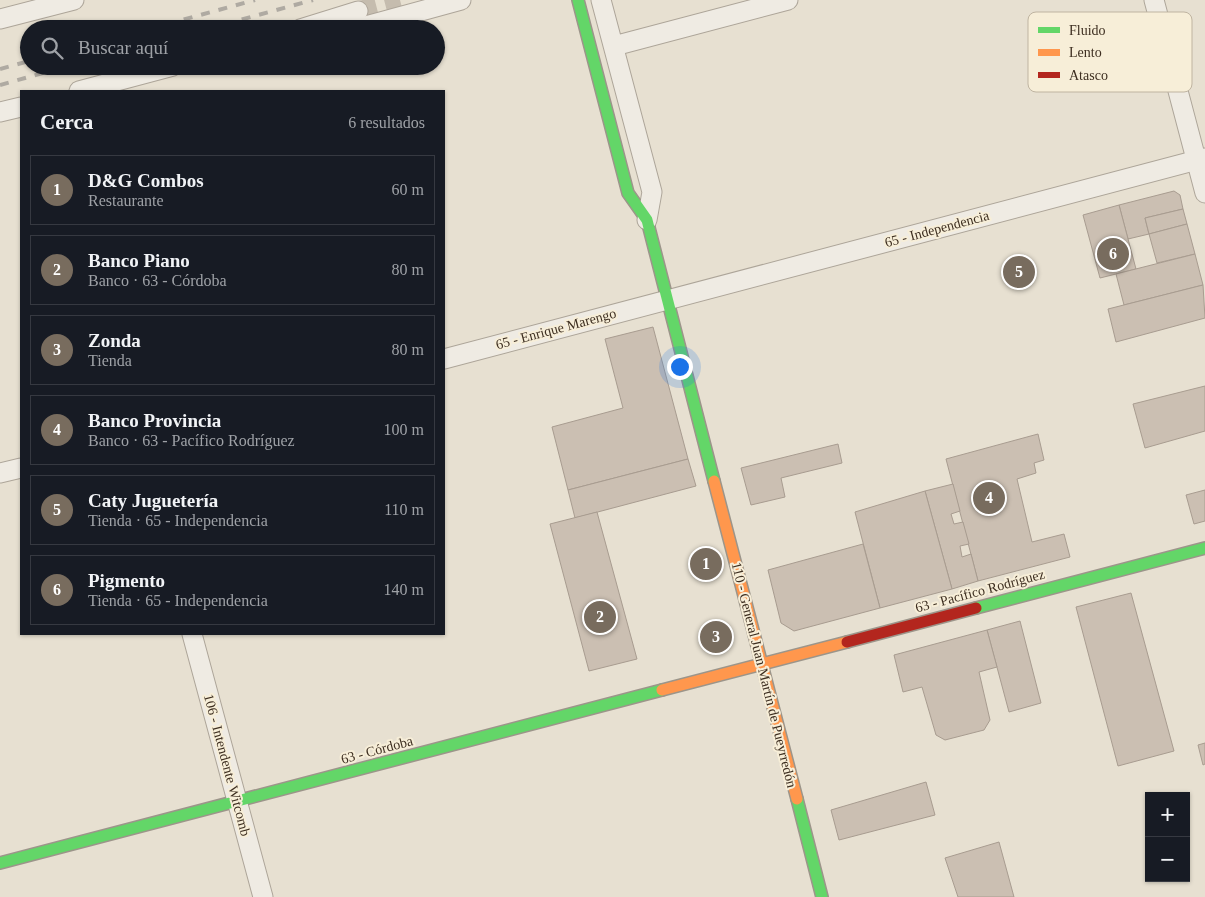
<!DOCTYPE html>
<html lang="es">
<meta charset="utf-8">
<style>
body{margin:0;font-family:Georgia,serif;background:#242831;color:#f1f3f6}
.controls{position:absolute;right:15px;bottom:15px;display:grid;overflow:hidden;border-radius:0px;box-shadow:0 1px 4px #0004}
.controls button{width:45px;height:45px;display:grid;place-items:center;padding:0;border:0;border-bottom:1px solid #363941;background:#171b24;color:#f1f3f6;font:25px sans-serif}
.you{position:absolute;left:679px;top:366px;width:18px;height:18px;margin:-12px;border:4px solid #fff;border-radius:50%;background:#1a73e8;box-shadow:0 0 0 8px #1a73e833}
.badge{display:grid;place-items:center;width:32px;height:32px;border-radius:50%;background:#786c5e;color:#fff;font-size:16px;font-weight:700}
.pin{position:absolute;translate:-50% -50%;border:2px solid #fff;box-shadow:0 1px 5px #0006}
.list{margin:0;padding:0;list-style:none}
h2{display:flex;justify-content:space-between;align-items:center;height:65px;margin:0;padding:0 20px;font-size:21px}
h2 small{font-size:16px;font-weight:400;color:#9ea1a6}
.list li{display:grid;grid-template-columns:32px 1fr auto;gap:15px;align-items:center;box-sizing:border-box;height:70px;margin:0 10px 10px;padding:0 10px;border:1px solid #363941;border-radius:0px}
.list b{display:block;font-size:19px;white-space:nowrap}
.list p{margin:0;font-size:16px;white-space:nowrap;color:#9ea1a6}
.list em{font-size:16px;font-style:normal;color:#9ea1a6}
.icon{flex:none;width:28px;height:28px;fill:none;stroke:currentColor;stroke-width:2;stroke-linecap:round;stroke-linejoin:round}
.map{position:relative;flex:none;width:1205px;height:897px;overflow:hidden}
.search{position:absolute;background:#171b24;box-shadow:0 1px 4px #0004;left:20px;top:20px;width:425px;height:55px;display:flex;align-items:center;gap:12px;box-sizing:border-box;padding:0 18px;border-radius:28px;color:#9ea1a6;font-size:19px}
.panel{position:absolute;background:#171b24;box-shadow:0 1px 4px #0004;left:20px;top:90px;width:425px;height:545px;border-radius:0px}
.map>svg:first-child{display:block}
</style>
<div class="map">
<svg width="1205" height="897" viewBox="0 0 1205 897">
<rect width="100%" height="100%" fill="#e7e0d1"/>
<g fill="#cbbfb2" stroke="#a89c90">
<polygon points="1174,191 1180,195 1183,209 1145,218 1149,234 1128,239 1119,205"/>
<polygon points="1119,205 1136,269 1100,278 1083,215"/>
<polygon points="1183,209 1187,224 1149,234 1145,218"/>
<polygon points="1187,224 1195,254 1157,263 1149,234"/>
<polygon points="1195,254 1203,285 1124,305 1116,274"/>
<polygon points="1203,285 1205,318 1116,342 1108,309"/>
<polygon points="653,327 688,459 568,490 552,427 623,408 605,339"/>
<polygon points="1205,386 1205,431 1145,448 1133,404"/>
<polygon points="1038,434 1044,460 1034,463 1036,473 1017,479 1032,542 1064,534 1070,557 978,581 946,459"/>
<polygon points="838,444 842,463 781,478 785,497 751,505 741,468"/>
<polygon points="688,459 696,486 575,518 568,490"/>
<polygon points="953,484 960,511 951,514 954,524 963,522 969,544 960,546 962,557 971,554 978,581 952,589 925,491"/>
<polygon points="1205,490 1205,521 1194,524 1186,495"/>
<polygon points="925,491 952,589 880,608 855,512"/>
<polygon points="597,512 637,659 589,671 550,524"/>
<polygon points="863,544 880,608 794,631 781,623 768,570"/>
<polygon points="1131,593 1174,751 1118,766 1076,607"/>
<polygon points="1020,621 1041,703 1009,712 987,630"/>
<polygon points="987,630 997,667 979,672 990,720 984,730 945,740 936,735 922,687 903,692 894,655"/>
<polygon points="1205,743 1205,764 1203,765 1198,745"/>
<polygon points="926,782 935,815 839,840 831,810"/>
<polygon points="999,842 1014,897 958,897 945,858"/>
</g>
<g fill="none" stroke-linecap="round" stroke-linejoin="round">
<polyline stroke="#c5bcae" stroke-width="19" stroke-dasharray="19 9" stroke-linecap="butt" points="358,11 400,0"/>
<g stroke="#ada599" stroke-width="21">
<g id="street">
<polyline points="601,0 652,192 647,220"/>
<polyline points="1154,0 1205,193"/>
<polyline points="0,19 74,0"/>
<polyline points="300,29 358,11"/>
<polyline points="355,29 461,0"/>
<polyline points="614,46 788,0"/>
<polyline points="79,91 173,66"/>
<polyline points="0,112 21,107"/>
<polyline points="444,359 1205,158"/>
<polyline points="0,473 21,468"/>
<polyline points="192,634 263,897"/>
</g>
</g>
<g stroke="#9c958a" stroke-width="14">
<g id="fast">
<polyline points="578,0 628,193 647,220 714,481"/>
<polyline points="976,608 1205,548"/>
<polyline points="797,799 822,897"/>
<polyline points="0,863 662,690"/>
</g>
</g>
<g stroke="#9c958a" stroke-width="14">
<g id="slow">
<polyline points="714,481 797,799"/>
<polyline points="662,690 847,642"/>
</g>
</g>
<g stroke="#9c958a" stroke-width="14">
<polyline id="jam" points="847,642 976,608"/>
</g>
<use href="#street" stroke="#efebe3" stroke-width="19"/>
<use href="#fast" stroke="#63d668" stroke-width="11"/>
<use href="#slow" stroke="#ff974d" stroke-width="11"/>
<use href="#jam" stroke="#b3261e" stroke-width="11"/>
<g stroke="#afaaa2" stroke-width="4" stroke-dasharray="9 9" stroke-linecap="butt">
<polyline points="149,29 255,0"/>
<polyline points="207,29 313,0"/>
<polyline points="0,69 29,61"/>
<polyline points="0,85 68,66"/>
</g>
</g>
<g text-anchor="middle" dominant-baseline="central" stroke-width="4" stroke-linejoin="round" paint-order="stroke">
<g font-size="14" fill="#3d2e20" stroke="#f7eed8">
<text transform="translate(937 229) rotate(-15)">65 - Independencia</text>
<text transform="translate(556 329) rotate(-15)">65 - Enrique Marengo</text>
<text transform="translate(980 591) rotate(-15)">63 - Pacífico Rodríguez</text>
<text transform="translate(764 675) rotate(76)">110 - General Juan Martín de Pueyrredón</text>
<text transform="translate(377 750) rotate(-15)">63 - Córdoba</text>
<text transform="translate(227 765) rotate(75)">106 - Intendente Witcomb</text>
</g>
</g>
<rect x="1028" y="12" width="164" height="80" rx="8" fill="#f7eed8" stroke="#bfb4a1" stroke-width="1"/>
<rect x="1038" y="27" width="22" height="6" fill="#63d668"/>
<rect x="1038" y="49" width="22" height="7" fill="#ff974d"/>
<rect x="1038" y="72" width="22" height="6" fill="#b3261e"/>
<g font-size="14" fill="#3d2e20">
<text x="1069" y="35">Fluido</text>
<text x="1069" y="57">Lento</text>
<text x="1069" y="80">Atasco</text>
</g>
</svg>
<div class="controls">
<button>+</button>
<button>−</button>
</div>
<div class="you"></div>
<div class="pin badge" style="left:706px;top:564px">1</div>
<div class="pin badge" style="left:600px;top:617px">2</div>
<div class="pin badge" style="left:716px;top:637px">3</div>
<div class="pin badge" style="left:989px;top:498px">4</div>
<div class="pin badge" style="left:1019px;top:272px">5</div>
<div class="pin badge" style="left:1113px;top:254px">6</div>
<div class="search"><svg class="icon" aria-label="search" viewBox="0 0 24 24"><circle cx="10" cy="10" r="6"/><path d="M15 15l6 6"/></svg>Buscar aquí</div>
<section class="panel">
<h2>Cerca<small>6 resultados</small></h2>
<ul class="list">
<li><span class="badge">1</span><div><b>D&amp;G Combos</b><p>Restaurante</p></div><em>60 m</em></li>
<li><span class="badge">2</span><div><b>Banco Piano</b><p>Banco · 63 - Córdoba</p></div><em>80 m</em></li>
<li><span class="badge">3</span><div><b>Zonda</b><p>Tienda</p></div><em>80 m</em></li>
<li><span class="badge">4</span><div><b>Banco Provincia</b><p>Banco · 63 - Pacífico Rodríguez</p></div><em>100 m</em></li>
<li><span class="badge">5</span><div><b>Caty Juguetería</b><p>Tienda · 65 - Independencia</p></div><em>110 m</em></li>
<li><span class="badge">6</span><div><b>Pigmento</b><p>Tienda · 65 - Independencia</p></div><em>140 m</em></li>
</ul>
</section>
</div>
